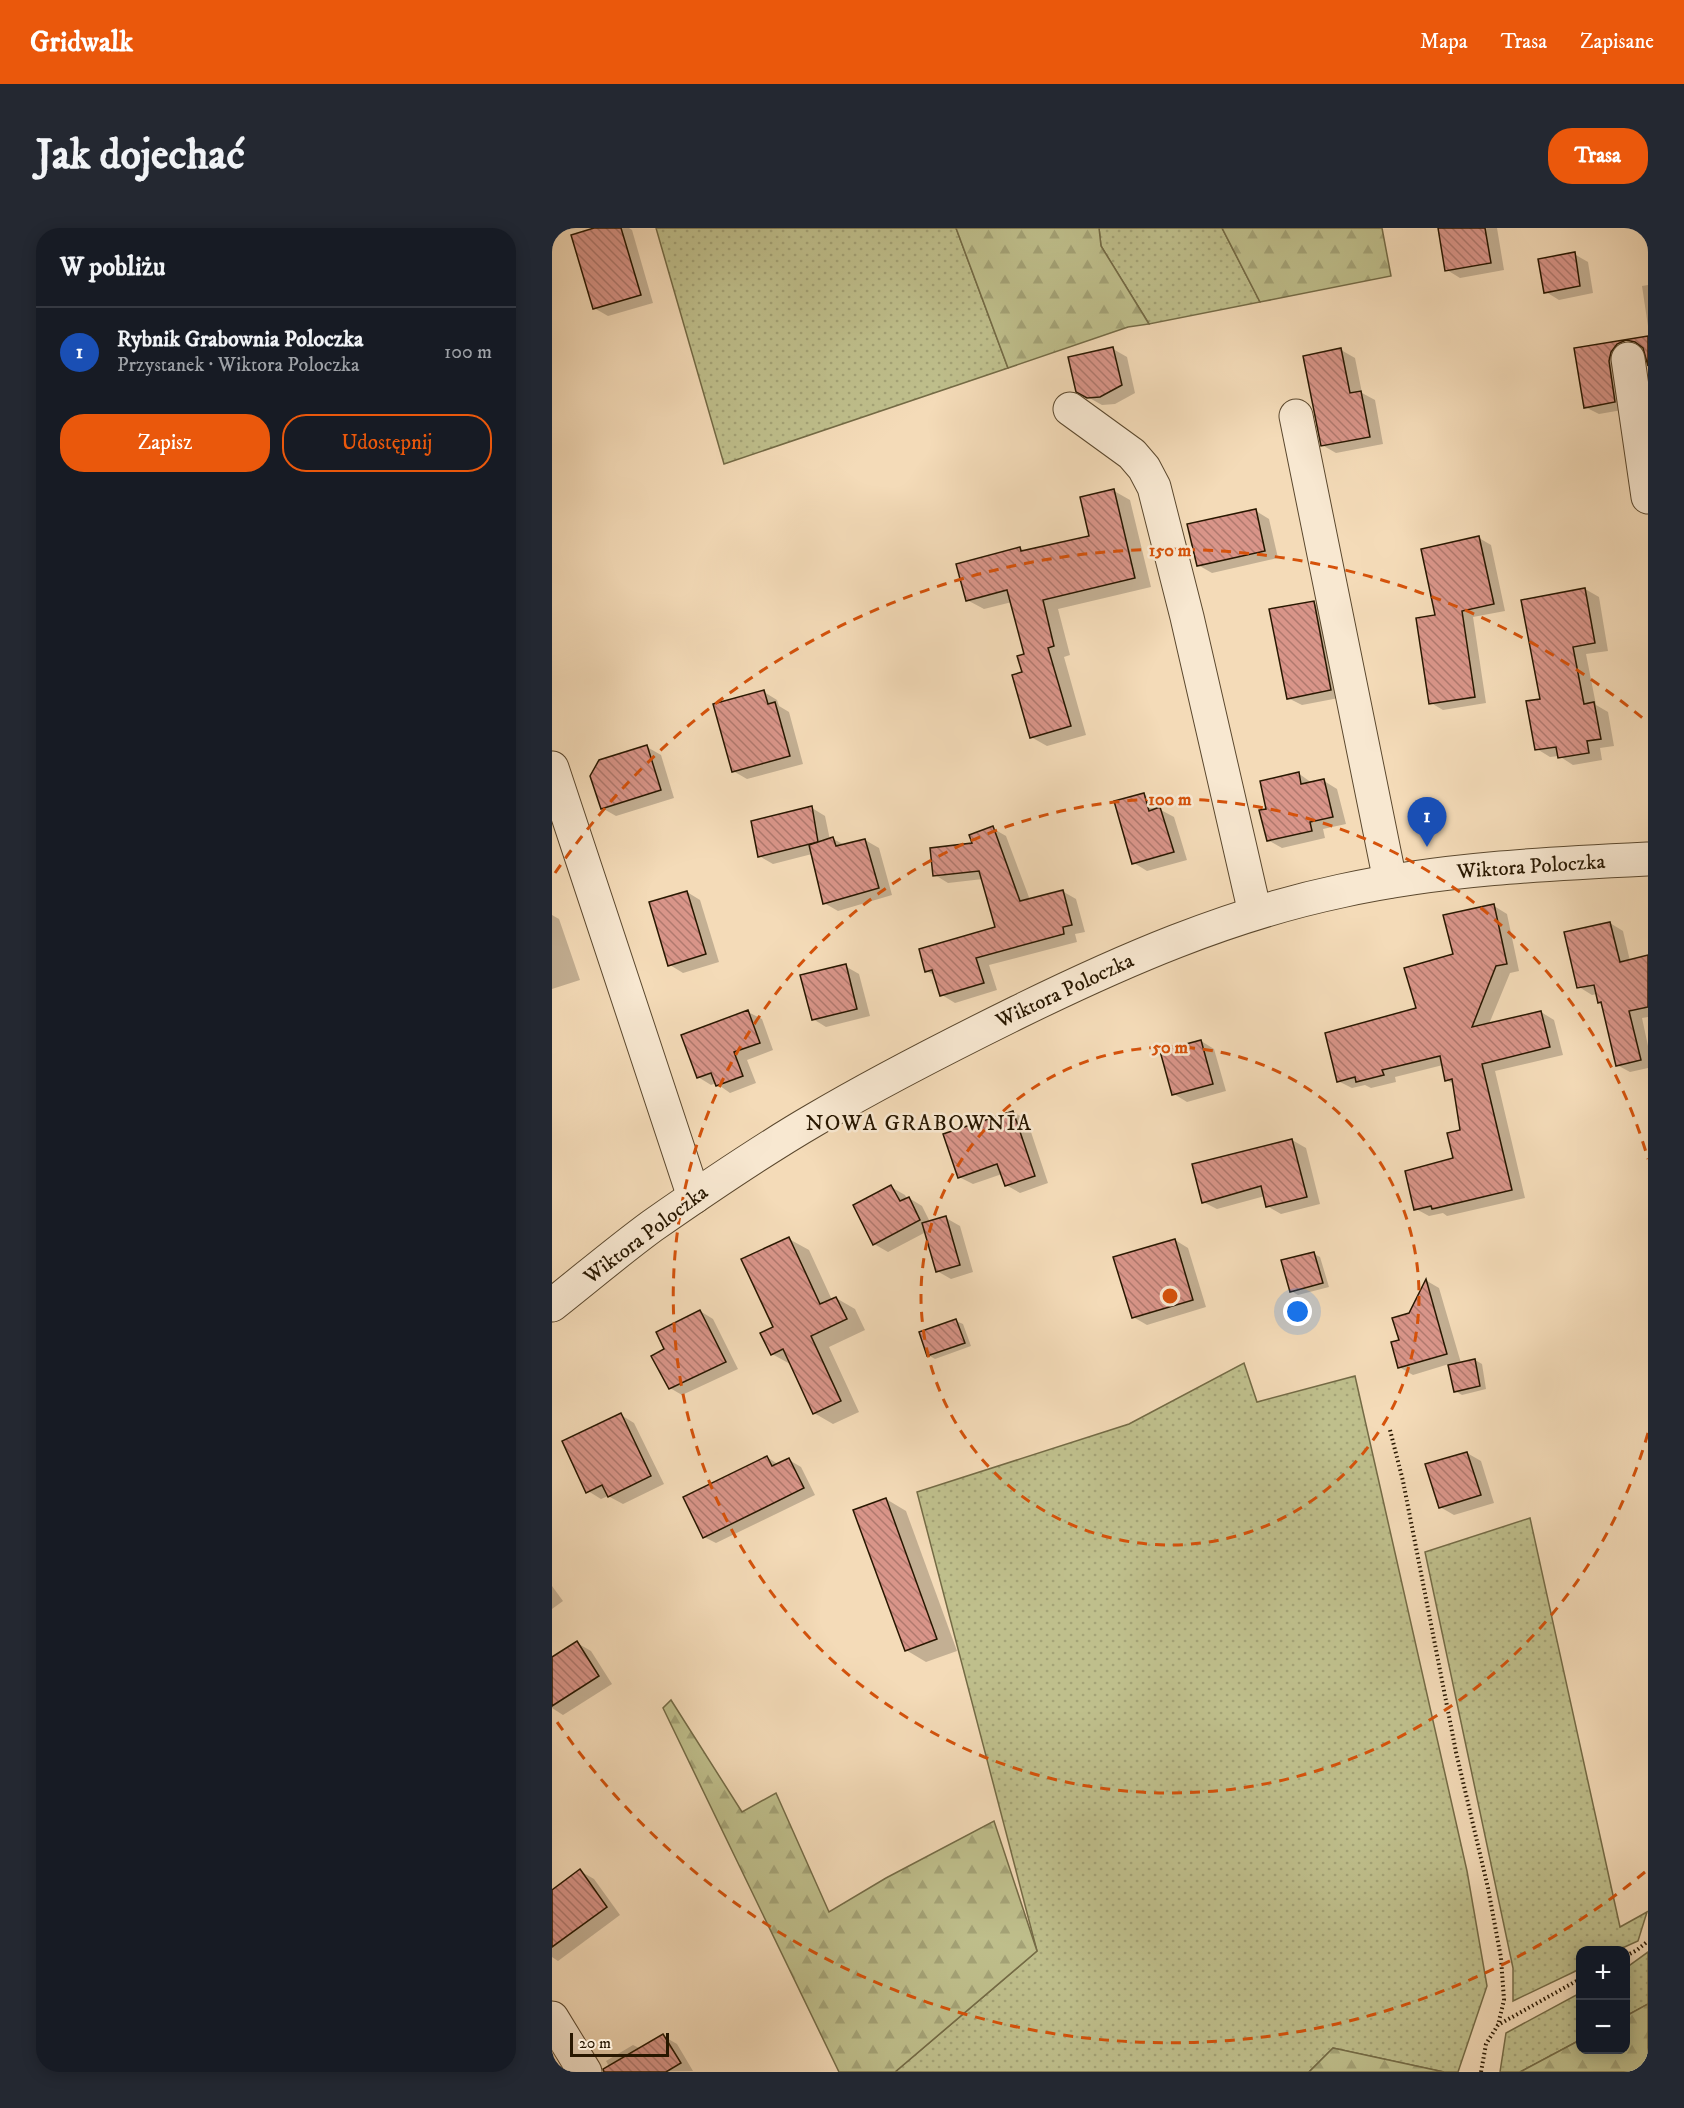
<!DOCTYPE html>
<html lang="pl">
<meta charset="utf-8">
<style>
body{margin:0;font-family:"IM FELL DW Pica",serif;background:#242831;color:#f1f3f6}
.controls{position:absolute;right:18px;bottom:18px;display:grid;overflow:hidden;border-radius:12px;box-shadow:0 3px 15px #0003}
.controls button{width:54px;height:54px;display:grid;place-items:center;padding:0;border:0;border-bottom:2px solid #363941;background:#171b24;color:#f1f3f6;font:30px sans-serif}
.scale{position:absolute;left:18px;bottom:15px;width:99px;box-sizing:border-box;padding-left:6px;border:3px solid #281700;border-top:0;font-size:16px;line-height:21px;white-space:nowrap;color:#281700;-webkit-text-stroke:4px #f8e8d1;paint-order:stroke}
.you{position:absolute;left:746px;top:1084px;width:21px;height:21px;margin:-15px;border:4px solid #fff;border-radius:50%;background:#1a73e8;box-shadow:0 0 0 9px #1a73e833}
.badge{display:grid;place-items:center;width:39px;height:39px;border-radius:50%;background:#ea580c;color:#fff;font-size:20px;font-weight:700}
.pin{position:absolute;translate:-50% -50px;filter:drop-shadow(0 2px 3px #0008)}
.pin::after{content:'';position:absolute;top:32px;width:21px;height:18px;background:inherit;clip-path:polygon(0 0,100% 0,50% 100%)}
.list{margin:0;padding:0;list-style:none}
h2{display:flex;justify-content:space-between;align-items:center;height:78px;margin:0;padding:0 24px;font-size:26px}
h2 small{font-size:20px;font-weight:400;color:#9ea1a6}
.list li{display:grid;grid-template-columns:39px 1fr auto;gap:18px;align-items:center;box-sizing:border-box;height:90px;padding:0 24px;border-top:2px solid #363941}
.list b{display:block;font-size:22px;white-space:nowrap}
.list p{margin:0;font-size:20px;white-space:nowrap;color:#9ea1a6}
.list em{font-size:20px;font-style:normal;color:#9ea1a6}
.actions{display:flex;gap:12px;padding:18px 24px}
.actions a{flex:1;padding:14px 0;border:2px solid #ea580c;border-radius:24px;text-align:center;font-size:21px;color:#ea580c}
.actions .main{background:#ea580c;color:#fff}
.map{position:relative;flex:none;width:1096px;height:1844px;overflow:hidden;border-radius:24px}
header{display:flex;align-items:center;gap:36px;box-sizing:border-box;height:84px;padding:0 30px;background:#ea580c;color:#fff}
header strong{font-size:28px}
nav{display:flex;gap:33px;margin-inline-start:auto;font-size:21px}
.intro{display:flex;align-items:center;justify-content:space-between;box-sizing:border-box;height:144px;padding:0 36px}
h1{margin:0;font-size:42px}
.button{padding:15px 27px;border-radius:24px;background:#ea580c;color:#fff;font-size:21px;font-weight:700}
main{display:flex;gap:36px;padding:0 36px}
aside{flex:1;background:#171b24;border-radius:24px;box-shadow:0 3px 15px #0003}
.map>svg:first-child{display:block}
</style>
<header>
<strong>Gridwalk</strong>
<nav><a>Mapa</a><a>Trasa</a><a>Zapisane</a></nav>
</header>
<div class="intro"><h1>Jak dojechać</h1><a class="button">Trasa</a></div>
<main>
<aside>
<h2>W pobliżu<small></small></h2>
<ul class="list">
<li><span class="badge" style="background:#1a4fb4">1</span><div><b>Rybnik Grabownia Poloczka</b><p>Przystanek · Wiktora Poloczka</p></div><em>100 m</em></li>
</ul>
<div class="actions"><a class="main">Zapisz</a><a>Udostępnij</a></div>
</aside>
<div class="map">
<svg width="1096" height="1844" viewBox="0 0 1096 1844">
<defs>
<pattern id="grass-dots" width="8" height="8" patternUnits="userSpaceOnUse" patternTransform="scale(1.5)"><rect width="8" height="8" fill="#bfbf8c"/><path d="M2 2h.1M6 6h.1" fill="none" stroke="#a4a377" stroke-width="1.8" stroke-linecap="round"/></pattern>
<pattern id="forest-firs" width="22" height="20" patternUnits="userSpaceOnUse" patternTransform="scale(1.5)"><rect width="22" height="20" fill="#bfbf8c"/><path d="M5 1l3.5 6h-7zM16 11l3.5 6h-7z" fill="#a4a377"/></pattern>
<pattern id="building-back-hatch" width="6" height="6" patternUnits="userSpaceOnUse" patternTransform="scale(1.5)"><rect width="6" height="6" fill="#d99589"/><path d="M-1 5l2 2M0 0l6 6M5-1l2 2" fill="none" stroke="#b0796e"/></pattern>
</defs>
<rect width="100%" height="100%" fill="#f4dbb8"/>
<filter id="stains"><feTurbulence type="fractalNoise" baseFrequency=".00333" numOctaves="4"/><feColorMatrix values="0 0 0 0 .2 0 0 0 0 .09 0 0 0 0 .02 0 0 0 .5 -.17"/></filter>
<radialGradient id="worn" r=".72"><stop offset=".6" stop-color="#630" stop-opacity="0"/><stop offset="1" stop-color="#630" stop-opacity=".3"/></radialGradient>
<g fill="url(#grass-dots)" stroke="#746b46" stroke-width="1.5">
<polygon points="104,0 404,0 456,140 172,236"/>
<polygon points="547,0 670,0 708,74 597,96 549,18"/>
<polygon points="692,1135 705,1174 803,1148 915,1643 935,1758 906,1844 892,1844 781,1820 757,1844 343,1844 485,1723 365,1264 577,1196"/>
<polygon points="978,1290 1068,1699 1095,1684 1086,1713 1066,1722 1028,1722 1028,1741 961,1773 961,1740 873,1324"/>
<polygon points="1096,1724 1096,1776 1074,1788 1074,1740"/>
<polygon points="1028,1765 1028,1812 968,1844 948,1844 954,1805"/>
</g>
<g fill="url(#forest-firs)" stroke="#746b46" stroke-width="1.5">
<polygon points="404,0 547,0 549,18 597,96 576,99 456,140"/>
<polygon points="670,0 830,0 839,48 708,74"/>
<polygon points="119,1472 190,1584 224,1565 277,1684 334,1650 442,1593 485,1723 343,1844 287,1844 111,1480"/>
<polygon points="1096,1776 1096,1844 968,1844 1028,1812 1028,1822 1074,1822 1074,1788"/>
<polygon points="781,1820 892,1844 757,1844"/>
</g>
<g fill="#0003">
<polygon points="47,0 77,0 80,2 101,75 56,88 42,80"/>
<polygon points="888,0 945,0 952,42 908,50 895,42"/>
<polygon points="1022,26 1036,34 1041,65 1007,72 994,64"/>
<polygon points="1096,57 1096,98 1090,58"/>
<polygon points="1061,115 1075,123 1076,181 1047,186 1033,179"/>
<polygon points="561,121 575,129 583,165 563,176 550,177 525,163"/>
<polygon points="789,122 803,130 810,165 823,172 831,216 784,225 770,217"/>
<polygon points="562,263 578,272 599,359 506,381 518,427 512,429 534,507 495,518 479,509 471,446 474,427 460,374 432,381 415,372 468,320 474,324 538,309"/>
<polygon points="704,283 717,291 726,330 660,345 646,337"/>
<polygon points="927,310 939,317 953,383 921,389 934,475 891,482 879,475 885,388"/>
<polygon points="1033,361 1047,369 1056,423 1034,426 1044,477 1056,484 1062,518 1048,520 1050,532 1021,537 1007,528 998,529 985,521 990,472"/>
<polygon points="761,375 775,383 792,469 750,477 736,470"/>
<polygon points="212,464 225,472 227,478 237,484 251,536 195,551 181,543"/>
<polygon points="95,519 109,527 122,570 64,588 50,580"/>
<polygon points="746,545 760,555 772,553 785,561 794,596 771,601 773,610 730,620 716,612 716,582"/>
<polygon points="591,566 605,574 607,581 622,589 635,632 595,643 582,635"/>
<polygon points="260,580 273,588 278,612 281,611 293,617 313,612 327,620 340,667 286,683 272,675 260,626 221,636 207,628"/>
<polygon points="440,600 454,608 478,672 510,663 524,671 533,704 523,706 525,714 437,737 445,762 403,775 390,767 384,748 374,743 444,700 431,651 396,655 383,647"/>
<polygon points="135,664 148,672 167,734 131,745 118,737"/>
<polygon points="942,678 955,686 967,743 958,745 937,796 989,784 1002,792 1011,827 943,843 973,970 895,988 891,985 877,988 864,981 902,932 910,903 902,856 894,852 891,837 843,849 844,854 819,860 813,857 800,860 786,853 866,781 902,727"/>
<polygon points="0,687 7,691 28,752 0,761"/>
<polygon points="1058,695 1071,703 1078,733 1096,729 1096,789 1090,790 1096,818 1096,840 1078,844 1065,837 1050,776 1047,774 1045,766 1040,767 1027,759"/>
<polygon points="293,738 307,746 318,788 274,799 261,791"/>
<polygon points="196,784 210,791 221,822 195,832 204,855 178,865 164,855 159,857 146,849"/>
<polygon points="649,813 662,821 674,863 635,874 622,866"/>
<polygon points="461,884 475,892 496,955 468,965 454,957 450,946 421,956 407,949"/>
<polygon points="740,912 754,920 768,976 729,986 715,978 713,968 665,981 651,974"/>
<polygon points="339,959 353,967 355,971 357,970 370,978 378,994 394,990 408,998 421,1044 399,1051 385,1043 374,1004 336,1024 322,1016"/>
<polygon points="237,1011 257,1022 280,1072 284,1070 303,1081 313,1102 277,1119 307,1184 281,1196 262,1185 240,1137 220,1126"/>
<polygon points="623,1012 636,1020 654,1079 595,1097 581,1089"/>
<polygon points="762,1026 768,1029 777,1059 746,1067 739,1063"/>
<polygon points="875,1053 887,1060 909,1135 923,1132 930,1136 934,1161 910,1167 903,1163 897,1136 861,1147 847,1139 858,1086"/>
<polygon points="148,1083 161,1091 186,1141 130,1167 118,1160 114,1122"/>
<polygon points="404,1093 411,1096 419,1118 383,1131 376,1127"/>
<polygon points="69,1187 82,1195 112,1256 71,1276 56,1268 49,1271 36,1263"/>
<polygon points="915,1225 929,1233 942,1275 902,1287 888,1279"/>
<polygon points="215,1229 227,1237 237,1232 249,1239 263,1267 164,1315 152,1309"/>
<polygon points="334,1271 354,1283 405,1423 374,1434 354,1422"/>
<polygon points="0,1358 11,1373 0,1381"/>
<polygon points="25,1415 39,1423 60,1456 11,1487 0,1480 0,1430"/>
<polygon points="28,1643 42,1651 68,1687 6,1733 0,1729 0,1663"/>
<polygon points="111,1808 125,1816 141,1843 60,1844 54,1833 81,1817 89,1821"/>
</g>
<g fill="url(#building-back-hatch)" stroke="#281700" stroke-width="1.5">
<polygon points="42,0 69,0 89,67 41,81 19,7"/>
<polygon points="886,0 933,0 939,35 893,43"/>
<polygon points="1023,24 1028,58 992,65 986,31"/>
<polygon points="1096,108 1096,138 1091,120 1083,114 1074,112 1065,116 1059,124 1057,133 1063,174 1032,180 1022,120"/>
<polygon points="561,119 570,157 548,169 535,170 524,164 516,129"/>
<polygon points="789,120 798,165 809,163 818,209 769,218 751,128"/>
<polygon points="562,261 583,350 491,372 502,418 496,420 519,498 478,510 460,447 470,444 465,428 472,426 455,362 414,373 404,336 468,319 469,323 537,308 528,269"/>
<polygon points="704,281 713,323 645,338 635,296"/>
<polygon points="927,308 942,376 910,383 923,469 877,476 864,390 883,387 869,321"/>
<polygon points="1033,360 1043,415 1021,419 1032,476 1042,474 1049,511 1035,513 1037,525 1006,530 1004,519 983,522 974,473 988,471 969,372"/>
<polygon points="762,373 779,462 735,471 717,381"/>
<polygon points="212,462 216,476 223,474 238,528 180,544 161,476"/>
<polygon points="95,517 109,562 49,581 38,548 47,532"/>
<polygon points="747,544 749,556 772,551 781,589 758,594 760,603 715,613 707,582 714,581 708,553"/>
<polygon points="592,565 597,583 608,579 622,624 580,636 562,573"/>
<polygon points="260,578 266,614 206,629 199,593"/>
<polygon points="441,598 468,673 511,662 520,697 511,699 512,706 424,730 432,755 388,768 380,742 373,744 367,721 443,699 427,643 381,648 378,620 420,615 417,607"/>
<polygon points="281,609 284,618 313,611 327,660 271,676 257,617"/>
<polygon points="135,663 154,726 116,738 97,674"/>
<polygon points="942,676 955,736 944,738 920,799 989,783 998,819 930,836 960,962 880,981 879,978 862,982 853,943 901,930 895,905 908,902 900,851 893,853 888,828 830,842 832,847 804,854 803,849 785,854 773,805 864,780 852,740 901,726 891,687"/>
<polygon points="1058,694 1068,734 1096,727 1096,779 1077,783 1089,832 1064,838 1049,774 1046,775 1042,757 1025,760 1012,704"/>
<polygon points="294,736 305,781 260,792 248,747"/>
<polygon points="196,782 208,815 182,824 191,848 164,858 159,845 145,850 129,807"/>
<polygon points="649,812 661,856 620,867 608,823"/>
<polygon points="461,883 483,948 453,958 445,936 406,950 391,906"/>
<polygon points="740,911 755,969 714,979 709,958 650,975 640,936"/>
<polygon points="339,957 348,973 357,969 368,992 321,1017 301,977"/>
<polygon points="394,988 408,1037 384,1044 370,995"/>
<polygon points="237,1009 268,1076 284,1069 295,1091 259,1108 289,1173 261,1186 231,1121 219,1127 208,1105 221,1099 189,1031"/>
<polygon points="623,1011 641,1072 580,1090 561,1029"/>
<polygon points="762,1024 771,1055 738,1064 729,1032"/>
<polygon points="874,1051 895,1126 846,1140 839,1114 847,1112 840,1090 857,1085"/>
<polygon points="148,1082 174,1134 117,1161 99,1128 112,1121 104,1104"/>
<polygon points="404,1091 413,1115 375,1128 367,1104"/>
<polygon points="923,1131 928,1158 902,1164 896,1137"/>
<polygon points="69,1185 99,1248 56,1269 50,1257 34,1265 10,1213"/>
<polygon points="915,1224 929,1267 887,1280 873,1236"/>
<polygon points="215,1228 220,1238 237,1230 252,1260 151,1310 131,1269"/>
<polygon points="334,1270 385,1411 353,1423 301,1282"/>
<polygon points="25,1413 47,1448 0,1478 0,1429"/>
<polygon points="28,1641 55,1679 0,1719 0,1662"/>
<polygon points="111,1806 129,1835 114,1844 52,1844 51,1841"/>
</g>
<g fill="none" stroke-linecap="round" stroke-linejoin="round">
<g stroke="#5b482e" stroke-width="35">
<g id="minor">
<polyline points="1076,131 1096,269"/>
<polyline points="518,181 580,226 592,240 602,259 635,389 703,685"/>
<polyline points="744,188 838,653"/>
<polyline points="0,540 142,969"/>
<path d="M0 1077C33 1051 66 1023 100 998 153 961 207 924 262 892 328 853 397 818 466 784 570 733 675 687 789 663 889 641 993 636 1096 631"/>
<polyline points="0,1790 33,1844"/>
</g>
</g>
<g stroke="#281700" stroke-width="4" stroke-dasharray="1.5 3" stroke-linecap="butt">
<polyline points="838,1202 851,1253 904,1524 936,1660 949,1730 952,1772 946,1797"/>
<polyline points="1074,1728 1085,1722 1096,1713"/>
<polyline points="929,1844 934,1816 946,1797 1028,1751"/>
</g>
<use href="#minor" stroke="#f8e8d1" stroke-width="33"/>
</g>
<g fill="none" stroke="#d5520b" stroke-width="3" stroke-dasharray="10 8">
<circle cx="618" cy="1068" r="249"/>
<path d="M1096 1205A497 497 0 1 1 1096 931"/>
<path d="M1093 1644A746 746 0 0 1 3 1491M3 645A746 746 0 0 1 1093 492"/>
</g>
<g text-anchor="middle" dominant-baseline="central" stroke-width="5" stroke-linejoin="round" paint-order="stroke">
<g font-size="21" fill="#281700" stroke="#f8e8d1">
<text transform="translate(979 639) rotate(-4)">Wiktora Poloczka</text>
<text transform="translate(513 763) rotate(-25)">Wiktora Poloczka</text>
<text transform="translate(94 1007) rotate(-37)">Wiktora Poloczka</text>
</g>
<g font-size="22" letter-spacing="1.5" fill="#281700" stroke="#f8e8d1">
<text x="367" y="895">NOWA GRABOWNIA</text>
</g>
</g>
<circle cx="618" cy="1068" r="9" fill="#d5520b" stroke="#f8e8d1" stroke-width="3"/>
<g font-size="18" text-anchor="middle" font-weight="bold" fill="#d5520b" stroke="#f8e8d1" stroke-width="5" stroke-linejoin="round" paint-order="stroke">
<text x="618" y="328">150 m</text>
<text x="618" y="577">100 m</text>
<text x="618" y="825">50 m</text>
</g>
<rect width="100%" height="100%" filter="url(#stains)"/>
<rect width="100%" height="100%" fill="url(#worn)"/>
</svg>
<div class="controls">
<button>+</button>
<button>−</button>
</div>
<div class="scale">20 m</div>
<div class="you"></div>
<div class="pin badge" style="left:875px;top:619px;background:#1a4fb4">1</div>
</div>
</main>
